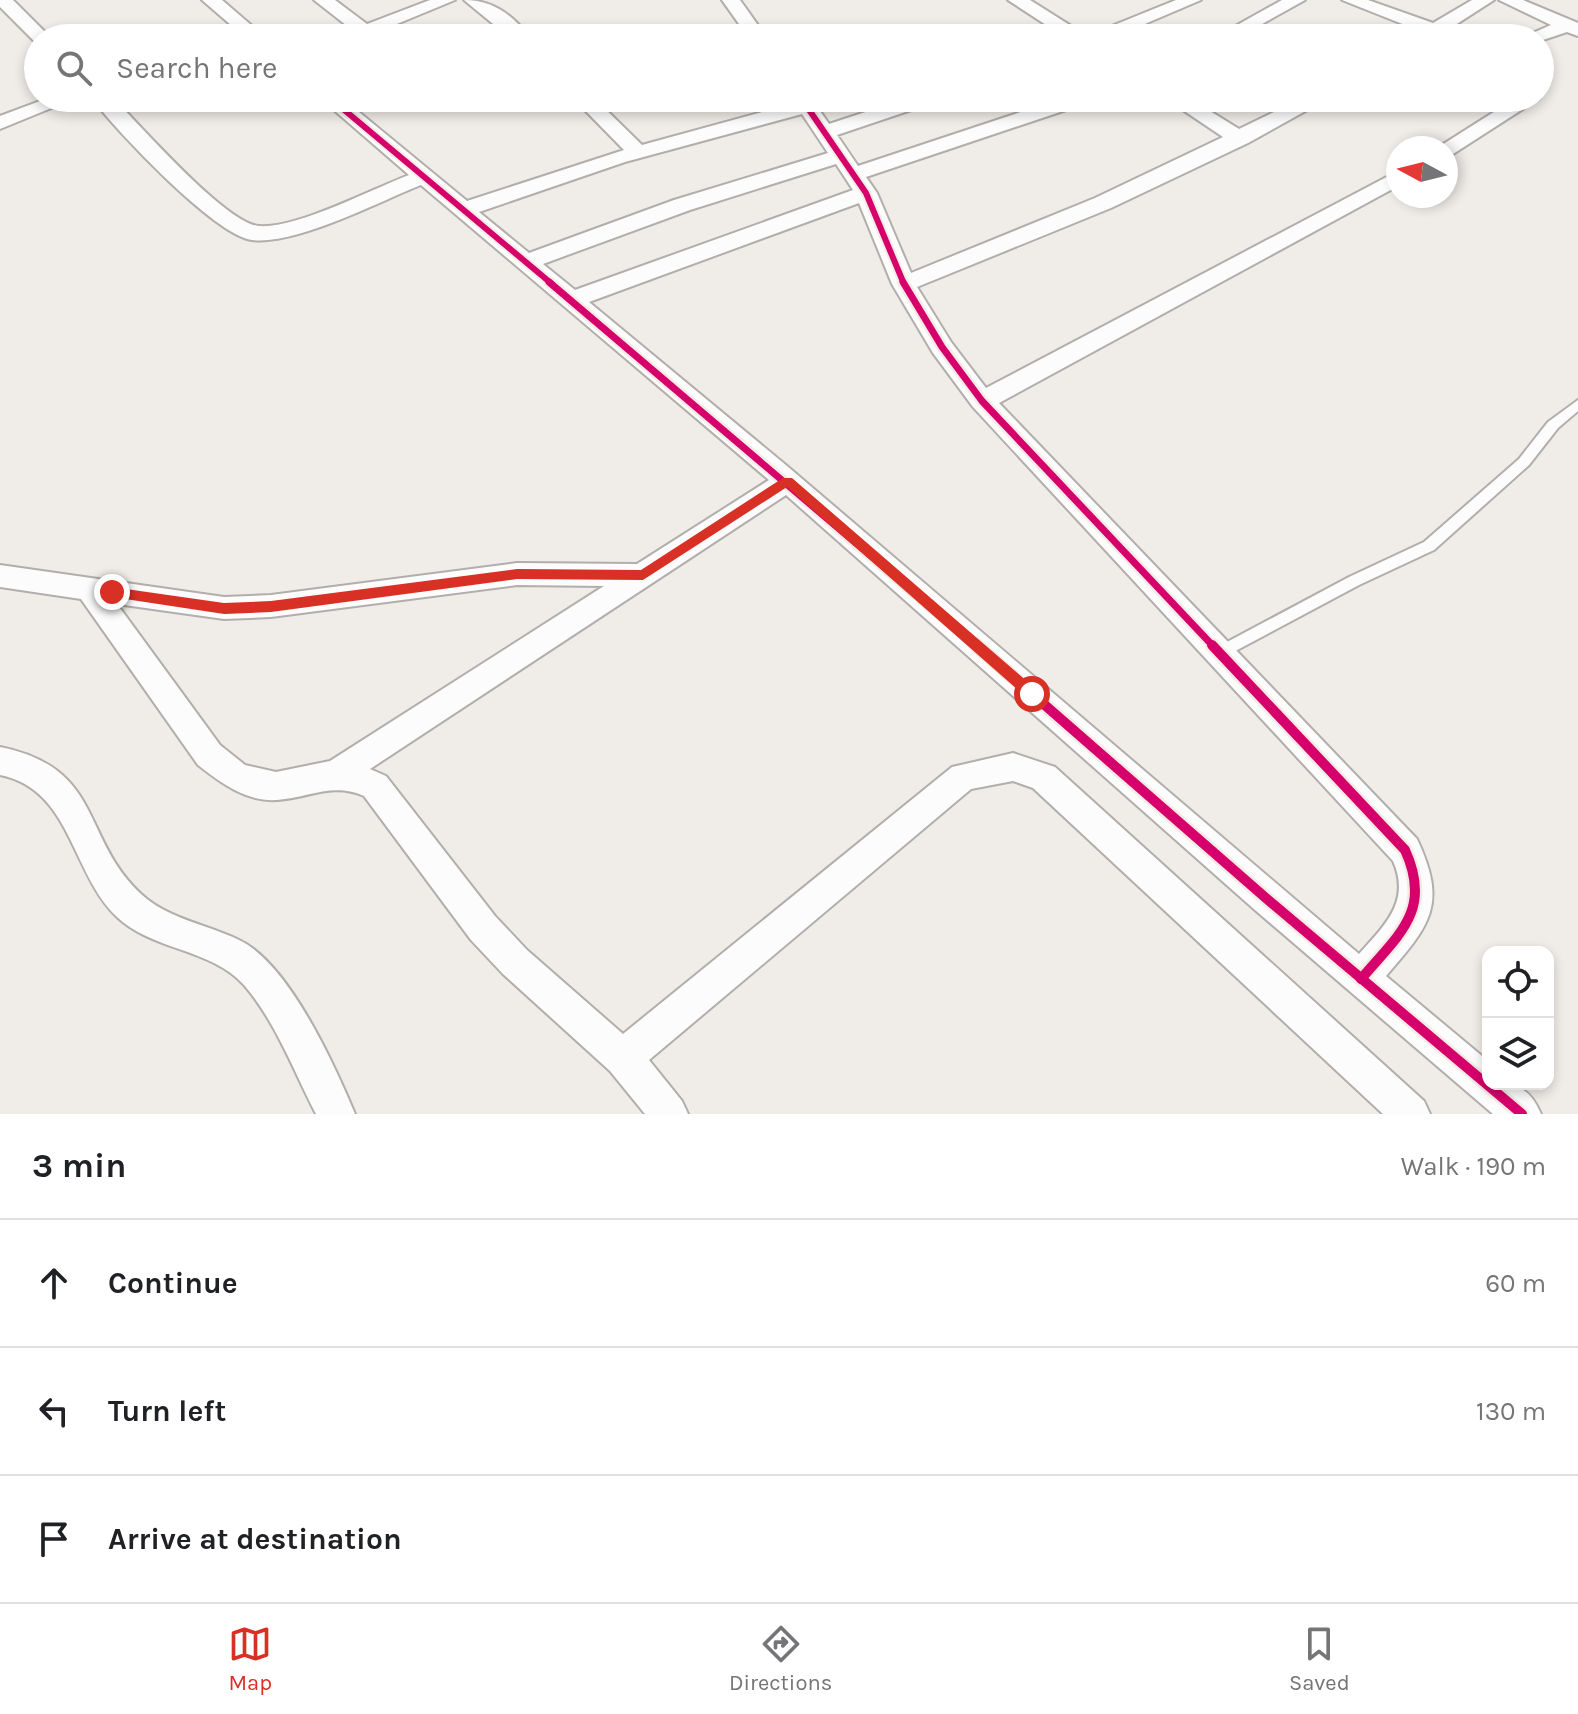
<!DOCTYPE html>
<meta charset="utf-8">
<style>
body{margin:0;font-family:Karla,sans-serif;background:#f2f2f2;color:#202124}
.controls{position:absolute;right:24px;bottom:24px;display:grid;overflow:hidden;border-radius:16px;box-shadow:0 4px 12px #0003}
.controls button{width:72px;height:72px;display:grid;place-items:center;padding:0;border:0;border-bottom:2px solid #e0e0e0;background:#fff;color:#202124;font:40px sans-serif}
.compass{position:absolute;left:1386px;top:136px;width:72px;height:72px;border-radius:50%;background:#fff;box-shadow:0 4px 12px #0003;rotate:277deg}
.stop{position:absolute;width:24px;height:24px;margin:-18px;border:6px solid #d93025;border-radius:50%;background:#fff}
.stop.end{background:#d93025;border-color:#fff;box-shadow:0 2px 8px #0008}
.list{margin:0;padding:0;list-style:none}
h2{display:flex;justify-content:space-between;align-items:center;height:104px;margin:0;padding:0 32px;font-size:34px}
h2 small{font-size:26px;font-weight:400;color:#757577}
.list li{display:grid;grid-template-columns:52px 1fr auto;gap:24px;align-items:center;box-sizing:border-box;height:128px;padding:0 32px;border-top:2px solid #e0e0e0}
.list b{display:block;font-size:30px;white-space:nowrap}
.list em{font-size:26px;font-style:normal;color:#757577}
.icon{flex:none;width:44px;height:44px;fill:none;stroke:currentColor;stroke-width:2;stroke-linecap:round;stroke-linejoin:round}
.map{position:relative;flex:none;width:1578px;height:1114px;overflow:hidden}
.search{position:absolute;background:#fff;box-shadow:0 4px 12px #0003;left:24px;right:24px;top:24px;height:88px;display:flex;align-items:center;gap:20px;box-sizing:border-box;padding:0 28px;border-radius:44px;color:#757577;font-size:30px}
.sheet{height:488px;background:#fff}
nav{display:flex;justify-content:space-around;align-items:center;box-sizing:border-box;height:112px;border-top:2px solid #e0e0e0;background:#fff;font-size:22px;color:#757577}
nav a{display:grid;justify-items:center;gap:4px}
nav .on{color:#d93025}
.map>svg:first-child{display:block}
</style>
<div class="map">
<svg width="1578" height="1114" viewBox="0 0 1578 1114">
<rect width="100%" height="100%" fill="#f0ece8"/>
<g fill="none" stroke-linecap="round" stroke-linejoin="round">
<g stroke="#b1aeab" stroke-width="4">
<polygon id="lane" points="1578,400 1578,411 1558,428 1529,465 1434,550 1359,585 1224,657 1219,659 1214,657 1212,653 1214,649 1349,577 1424,542 1519,459 1548,422"/>
</g>
<g stroke="#b1aeab" stroke-width="4">
<g id="street">
<polygon points="0,0 13,0 51,38 38,38 35,42 0,7"/>
<polygon points="202,0 222,0 266,38 246,38"/>
<polygon points="314,0 335,0 367,24 430,0 455,0 363,38 337,38 351,29"/>
<path d="M464 0C493 0 513 15 530 38H510Z"/>
<polygon points="722,0 740,0 767,38 749,38"/>
<polygon points="1008,0 1030,0 1087,36 1176,0 1201,0 1112,38 1066,38"/>
<polygon points="1282,0 1305,0 1237,38 1214,38"/>
<polygon points="1342,0 1368,0 1433,23 1472,0 1494,0 1449,29 1465,38 1417,38 1420,31"/>
<polygon points="1499,0 1523,0 1578,23 1578,36 1567,32 1540,41 1540,38 1521,38 1551,25"/>
<polygon points="48,98 76,98 0,129 0,116"/>
<path d="M92 98H113C139 124 226 224 259 226 296 229 372 189 409 175L320 98H342L467 201 624 150 573 98H594L642 145 795 103 791 98H811L829 124 908 98H938L935 102 837 135 858 166 1063 98H1093L1090 102 866 177 877 193 911 273 1095 198 1223 137 1165 98H1189L1239 129 1303 98H1329L1248 143 1111 208 917 287 951 342 986 388 1398 171V186L999 403 1417 839C1448 905 1430 925 1386 976L1488 1061V1084C1516 1084 1529 1086 1541 1114H1493L1255 910 786 495 370 769 386 776 495 916 527 950 623 1034 952 767 1013 753 1055 767 1424 1101 1430 1114H1383L1033 788 1013 781 971 789 649 1060 682 1101 688 1114H645L610 1071 503 974 471 940 364 796C332 782 309 798 277 800 246 802 221 783 198 765L81 599 0 587V565L224 597 271 595 517 563 637 564 769 480 421 185C378 202 297 245 252 240 216 236 115 130 92 98ZM802 114 828 153 674 200 529 253 479 212 625 162ZM836 164 853 190 575 290 543 264 690 210ZM859 203 892 284 933 353 973 407 1393 861C1411 901 1385 925 1359 954L787 466 589 302ZM517 585 604 586 330 761 276 772 245 765 220 745 117 604 224 619 271 617Z"/>
<polygon points="1516,98 1540,98 1453,154 1446,156 1446,148 1437,148"/>
<path d="M0 747C104 768 80 837 141 894 168 919 206 924 239 940 288 963 334 1064 355 1114H316C294 1072 276 1022 244 985 211 948 152 951 116 916 71 872 71 789 0 775Z"/>
</g>
</g>
<use href="#lane" fill="#fdfcfc" fill-rule="evenodd"/>
<use href="#street" fill="#fdfcfc" fill-rule="evenodd"/>
<g stroke="#f4ebe4" stroke-width="10">
<g id="cycleway-far2">
<polyline points="330,98 552,284"/>
<polyline points="801,98 866,193 904,284"/>
</g>
</g>
<g stroke="#f4ebe4" stroke-width="12">
<g id="cycleway-far1">
<polyline points="549,282 978,647"/>
<polyline points="903,282 942,347 982,401 1214,647"/>
</g>
</g>
<g stroke="#f4ebe4" stroke-width="15">
<g id="cycleway">
<polyline points="976,645 1267,899 1522,1114"/>
<path d="M1212 645 1405 850C1433 911 1398 935 1361 979"/>
</g>
</g>
<use href="#cycleway-far2" stroke="#d6006c" stroke-width="6"/>
<use href="#cycleway-far1" stroke="#d6006c" stroke-width="7"/>
<use href="#cycleway" stroke="#d6006c" stroke-width="10"/>
</g>
<polygon fill="#d93025" points="783,478 792,478 1037,690 1037,698 1027,698 787,487 643,580 517,579 271,612 224,614 112,597 105,592 112,587 224,603 271,601 517,569 641,570"/>
</svg>
<div class="controls">
<button><svg class="icon" aria-label="locate" viewBox="0 0 24 24"><circle cx="12" cy="12" r="6"/><path d="M12 2v4M12 18v4M2 12h4M18 12h4"/></svg></button>
<button><svg class="icon" aria-label="layers" viewBox="0 0 24 24"><path d="M12 4l9 5-9 5-9-5zM3 14l9 5 9-5"/></svg></button>
</div>
<svg class="compass" viewBox="-18 -18 36 36"><path d="M0-13l5 13h-10z" fill="#e53935"/><path d="M0 13l5-13h-10z" fill="#757577"/></svg>
<div class="stop" style="left:1032px;top:694px"></div>
<div class="stop end" style="left:112px;top:592px"></div>
<div class="search"><svg class="icon" aria-label="search" viewBox="0 0 24 24"><circle cx="10" cy="10" r="6"/><path d="M15 15l6 6"/></svg>Search here</div>
</div>
<section class="sheet">
<h2>3 min<small>Walk · 190 m</small></h2>
<ul class="list">
<li><svg class="icon" aria-label="ahead" viewBox="0 0 24 24"><path d="M12 20V5M6 11l6-6 6 6"/></svg><div><b>Continue</b></div><em>60 m</em></li>
<li><svg class="icon" aria-label="left" viewBox="0 0 24 24"><path d="M17 20v-9H6M10 6l-5 5 5 5"/></svg><div><b>Turn left</b></div><em>130 m</em></li>
<li><svg class="icon" aria-label="arrive" viewBox="0 0 24 24"><path d="M6 21V4h12l-3 4 3 4H6"/></svg><div><b>Arrive at destination</b></div></li>
</ul>
</section>
<nav>
<a class="on"><svg class="icon" aria-label="map" viewBox="0 0 24 24"><path d="M3 6l6-2 6 2 6-2v14l-6 2-6-2-6 2zM9 4v14M15 6v14"/></svg>Map</a>
<a><svg class="icon" aria-label="directions" viewBox="0 0 24 24"><path d="M12 3l9 9-9 9-9-9zM9 14v-3h6M13 9l2 2-2 2"/></svg>Directions</a>
<a><svg class="icon" aria-label="saved" viewBox="0 0 24 24"><path d="M7 4h10v16l-5-4-5 4z"/></svg>Saved</a>
</nav>
